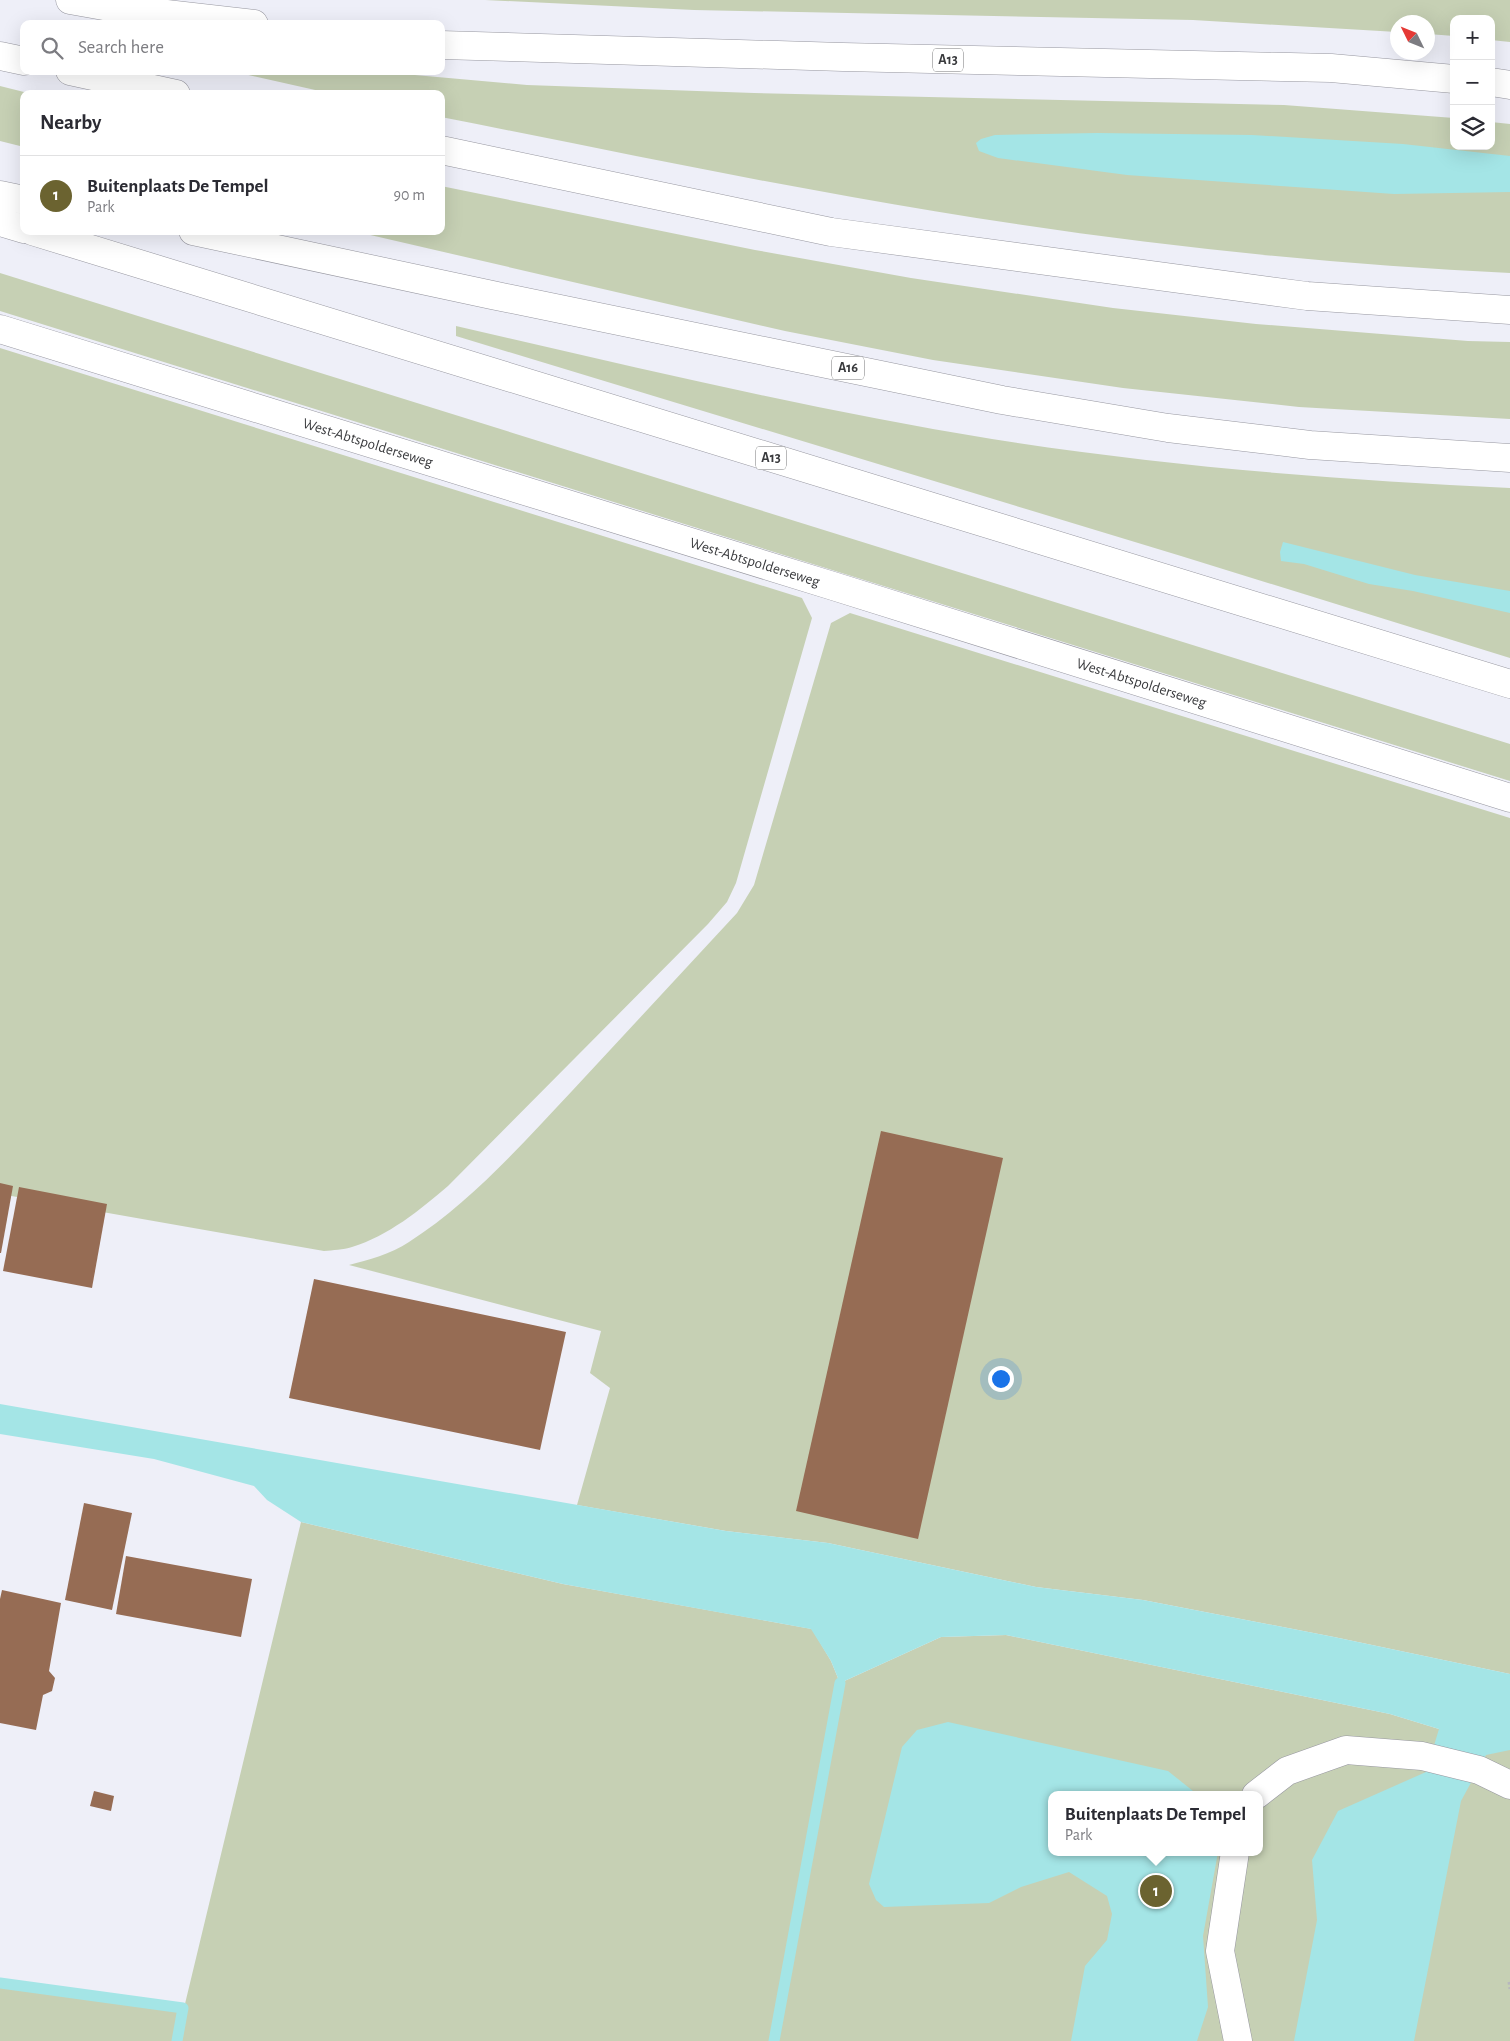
<!DOCTYPE html>
<meta charset="utf-8">
<style>
body{margin:0;font-family:"Alegreya Sans",sans-serif;background:#f2f2f3;color:#2b2b33}
.controls{position:absolute;right:15px;top:15px;display:grid;overflow:hidden;border-radius:10px;box-shadow:0 5px 20px #0002}
.controls button{width:45px;height:45px;display:grid;place-items:center;padding:0;border:0;border-bottom:1px solid #e1e1e2;background:#fff;color:#2b2b33;font:25px sans-serif}
.compass{position:absolute;left:1390px;top:15px;width:45px;height:45px;border-radius:50%;background:#fff;box-shadow:0 5px 20px #0002;rotate:313deg}
.you{position:absolute;left:1000px;top:1378px;width:18px;height:18px;margin:-12px;border:4px solid #fff;border-radius:50%;background:#1a73e8;box-shadow:0 0 0 8px #1a73e833}
.badge{display:grid;place-items:center;width:32px;height:32px;border-radius:50%;background:#6b6330;color:#fff;font-size:16px;font-weight:700}
.pin{position:absolute;translate:-50% -50%;border:2px solid #fff;box-shadow:0 1px 5px #0006}
.popup{position:absolute;left:1048px;top:1791px;width:215px;height:65px;box-sizing:border-box;display:grid;place-content:center;border-radius:10px;background:#fff;filter:drop-shadow(0 1px 4px #0005);font-size:16px;white-space:nowrap;color:#7c7c81}
.popup b{font-size:19px;color:#2b2b33}
.popup::after{content:'';position:absolute;left:50%;top:100%;margin-left:-10px;border:10px solid transparent;border-top-color:#fff}
.list{margin:0;padding:0;list-style:none}
h2{display:flex;justify-content:space-between;align-items:center;height:65px;margin:0;padding:0 20px;font-size:21px}
h2 small{font-size:16px;font-weight:400;color:#7c7c81}
.list li{display:grid;grid-template-columns:32px 1fr auto;gap:15px;align-items:center;box-sizing:border-box;height:80px;padding:0 20px;border-top:1px solid #e1e1e2}
.list b{display:block;font-size:19px;white-space:nowrap}
.list p{margin:0;font-size:16px;white-space:nowrap;color:#7c7c81}
.list em{font-size:16px;font-style:normal;color:#7c7c81}
.icon{flex:none;width:28px;height:28px;fill:none;stroke:currentColor;stroke-width:2;stroke-linecap:round;stroke-linejoin:round}
.map{position:relative;flex:none;width:1510px;height:2041px;overflow:hidden}
.search{position:absolute;background:#fff;box-shadow:0 5px 20px #0002;left:20px;top:20px;width:425px;height:55px;display:flex;align-items:center;gap:12px;box-sizing:border-box;padding:0 18px;border-radius:10px;color:#7c7c81;font-size:19px}
.panel{position:absolute;background:#fff;box-shadow:0 5px 20px #0002;left:20px;top:90px;width:425px;height:145px;border-radius:10px}
.map>svg:first-child{display:block}
</style>
<div class="map">
<svg width="1510" height="2041" viewBox="0 0 1510 2041">
<rect width="100%" height="100%" fill="#eeeff8"/>
<g fill="#c6d0b4" fill-rule="evenodd">
<polygon points="485,0 1510,0 1510,42 1491,40 1491,19 1454,19 1454,36 1428,34 1428,22 1398,22 1397,32 1193,20 694,10"/>
<path d="M231 71H370L527 85 754 93 1284 105 1454 118V146H1491V122L1510 124V273C1289 263 1070 236 852 197 715 173 578 144 441 117V94H333Z"/>
<polygon points="0,86 32,94 24,94 24,147 0,141"/>
<polygon points="441,186 755,250 911,278 1113,308 1256,324 1468,341 1510,342 1510,419 1299,407 1123,388 933,360 785,331 353,231 441,231"/>
<polygon points="0,273 1510,744 1510,781 0,311"/>
<path d="M456 326C634 367 812 410 992 439 1164 466 1336 480 1510 488V658L1181 556 456 336Z"/>
<path d="M0 348 802 598 812 618 736 883 727 902 708 924 448 1186C420 1210 388 1236 352 1247 343 1250 333 1250 324 1251L0 1194Z"/>
<path d="M850 613 1510 818V1674L1334 1637 1143 1600 1036 1587 828 1543 726 1531 577 1505 610 1388 590 1373 601 1331 349 1265C368 1260 391 1254 409 1242 471 1202 522 1144 572 1091 627 1032 682 972 737 913L754 885 831 623Z"/>
<path d="M301 1522 563 1584 812 1629 831 1661 840 1683 941 1637 1006 1635 1390 1714 1439 1729 1510 1740V2041H0V1983L184 2008ZM1052 1795H1260V1852H1052Z"/>
</g>
<g fill="#a4e5e6">
<polygon points="1097,133 1252,135 1403,144 1510,156 1510,192 1394,194 1127,175 998,158 979,151 976,143 981,139 995,135"/>
<polygon points="1283,542 1415,575 1510,591 1510,613 1413,591 1369,584 1304,564 1281,561 1280,552"/>
<polygon points="0,1404 726,1531 828,1543 1036,1587 1143,1600 1334,1637 1510,1674 1510,1750 1486,1755 1461,1801 1414,2041 1294,2041 1317,1920 1312,1860 1338,1811 1426,1772 1439,1729 1390,1714 1006,1635 941,1637 840,1683 831,1661 811,1629 563,1584 301,1522 267,1500 254,1486 154,1459 0,1434"/>
<polygon points="948,1722 1168,1771 1198,1795 1052,1795 1052,1852 1218,1852 1203,1936 1208,2007 1197,2041 1071,2041 1085,1966 1107,1940 1112,1914 1107,1896 1069,1872 1021,1887 989,1903 884,1907 876,1900 869,1884 902,1747 917,1730"/>
</g>
<g fill="none" stroke-linecap="round" stroke-linejoin="round">
<g stroke="#a4e5e6" stroke-width="11">
<polyline points="0,1983 183,2008 177,2041"/>
<polyline points="774,2041 840,1683"/>
</g>
</g>
<g fill="#966c54">
<polygon points="881,1131 1003,1158 918,1539 796,1511"/>
<polygon points="0,1183 13,1186 1,1253 0,1253"/>
<polygon points="19,1187 107,1204 92,1288 3,1271"/>
<polygon points="314,1279 566,1332 540,1450 289,1398"/>
<polygon points="84,1503 132,1513 112,1610 65,1600"/>
<polygon points="126,1556 252,1579 241,1637 116,1614"/>
<polygon points="2,1590 61,1603 49,1671 55,1678 52,1691 43,1695 36,1730 0,1723 0,1599"/>
<polygon points="94,1791 114,1796 111,1811 90,1806"/>
</g>
<g fill="none" stroke-linecap="round" stroke-linejoin="round">
<g stroke="#9797a0" stroke-width="29">
<g id="minor">
<path id="s1" d="M0 329 833 586 1510 798"/>
<polyline points="1256,1795 1287,1771 1346,1750 1422,1756 1479,1770 1510,1785"/>
<polyline points="1235,1852 1220,1951 1238,2041"/>
</g>
</g>
<g stroke="#9797a0" stroke-width="29">
<g id="highway">
<polyline points="70,0 115,8 254,24"/>
<polyline points="441,45 843,57 1331,68 1454,79"/>
<polyline points="0,56 24,61"/>
<polyline points="70,71 176,94"/>
<polyline points="1491,82 1510,85"/>
<polyline points="441,150 831,232 1307,296 1510,310"/>
<polyline points="0,195 24,200"/>
<polyline points="0,222 24,229"/>
<polyline points="32,231 1510,684"/>
<polyline points="193,231 492,295 1002,400 1168,428 1310,445 1510,458"/>
</g>
</g>
<polyline stroke="#b6b7be" stroke-width="3" stroke-dasharray="2.5 2.5" stroke-linecap="butt" points="1509,1982 1510,1989"/>
<use href="#minor" stroke="#fff" stroke-width="28"/>
<use href="#highway" stroke="#fff" stroke-width="28"/>
</g>
<g text-anchor="middle" dominant-baseline="central" stroke-width="5" stroke-linejoin="round" paint-order="stroke">
<g fill="#fff" stroke="#747577" stroke-width="1">
<rect x="933" y="48.5" width="30" height="23" rx="4"/>
<rect x="832" y="356.5" width="32" height="23" rx="4"/>
<rect x="756" y="446.5" width="30" height="23" rx="4"/>
</g>
<g font-size="14" font-weight="bold" fill="#393a3d">
<text x="948" y="60">A13</text>
<text x="848" y="368">A16</text>
<text x="771" y="458">A13</text>
</g>
<g font-size="15" fill="#393a3d" stroke="#fff">
<text stroke="none"><textPath href="#s1" startOffset="385">West-Abtspolderseweg</textPath></text>
<text stroke="none"><textPath href="#s1" startOffset="790">West-Abtspolderseweg</textPath></text>
<text stroke="none"><textPath href="#s1" startOffset="1195">West-Abtspolderseweg</textPath></text>
</g>
</g>
</svg>
<div class="controls">
<button>+</button>
<button>−</button>
<button><svg class="icon" aria-label="layers" viewBox="0 0 24 24"><path d="M12 4l9 5-9 5-9-5zM3 14l9 5 9-5"/></svg></button>
</div>
<svg class="compass" viewBox="-18 -18 36 36"><path d="M0-13l5 13h-10z" fill="#e53935"/><path d="M0 13l5-13h-10z" fill="#7c7c81"/></svg>
<div class="you"></div>
<div class="pin badge" style="left:1156px;top:1891px">1</div>
<div class="popup"><b>Buitenplaats De Tempel</b>Park</div>
<div class="search"><svg class="icon" aria-label="search" viewBox="0 0 24 24"><circle cx="10" cy="10" r="6"/><path d="M15 15l6 6"/></svg>Search here</div>
<section class="panel">
<h2>Nearby<small></small></h2>
<ul class="list">
<li><span class="badge">1</span><div><b>Buitenplaats De Tempel</b><p>Park</p></div><em>90 m</em></li>
</ul>
</section>
</div>
